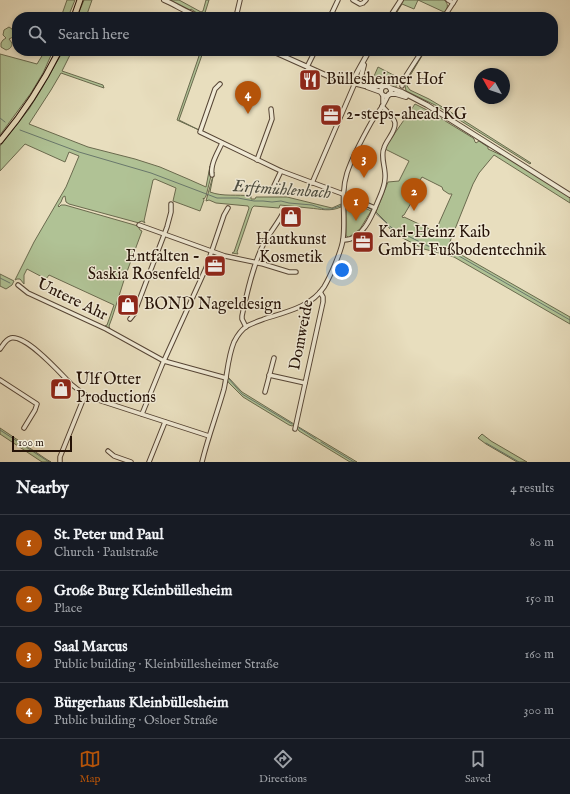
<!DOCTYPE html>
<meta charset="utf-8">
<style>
body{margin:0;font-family:"IM FELL English",serif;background:#20242c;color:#f1f3f6}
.compass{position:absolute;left:474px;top:68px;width:36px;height:36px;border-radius:50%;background:#171b24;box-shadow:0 2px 6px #0003;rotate:310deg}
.scale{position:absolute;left:12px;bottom:10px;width:60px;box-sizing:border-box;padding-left:4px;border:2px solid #251207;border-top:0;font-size:11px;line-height:14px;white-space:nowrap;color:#251207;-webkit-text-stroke:3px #f0ead5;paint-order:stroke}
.you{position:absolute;left:342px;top:270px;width:14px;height:14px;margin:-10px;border:3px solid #fff;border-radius:50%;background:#1a73e8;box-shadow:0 0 0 6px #1a73e833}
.badge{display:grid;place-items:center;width:26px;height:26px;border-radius:50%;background:#b45309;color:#fff;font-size:13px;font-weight:700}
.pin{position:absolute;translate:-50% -33px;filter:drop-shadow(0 1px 2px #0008)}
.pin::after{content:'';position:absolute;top:21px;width:14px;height:12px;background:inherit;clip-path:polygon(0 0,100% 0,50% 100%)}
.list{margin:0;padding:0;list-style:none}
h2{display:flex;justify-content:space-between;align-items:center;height:52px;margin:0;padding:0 16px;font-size:17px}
h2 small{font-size:13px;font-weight:400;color:#9ea1a6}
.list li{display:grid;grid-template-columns:26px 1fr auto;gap:12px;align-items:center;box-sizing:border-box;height:56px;padding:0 16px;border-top:1px solid #363941}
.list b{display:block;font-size:15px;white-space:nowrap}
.list p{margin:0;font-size:13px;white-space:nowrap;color:#9ea1a6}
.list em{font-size:13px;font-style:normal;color:#9ea1a6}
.icon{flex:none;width:22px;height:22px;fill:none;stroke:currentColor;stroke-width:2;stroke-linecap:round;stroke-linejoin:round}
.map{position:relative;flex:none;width:570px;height:462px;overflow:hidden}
.search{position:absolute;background:#171b24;box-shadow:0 2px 6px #0003;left:12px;right:12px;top:12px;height:44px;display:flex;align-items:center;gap:10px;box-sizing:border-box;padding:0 14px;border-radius:16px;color:#9ea1a6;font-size:15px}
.sheet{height:276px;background:#171b24}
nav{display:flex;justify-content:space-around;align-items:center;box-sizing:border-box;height:56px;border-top:1px solid #363941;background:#171b24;font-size:11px;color:#9ea1a6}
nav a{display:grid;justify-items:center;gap:2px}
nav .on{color:#b45309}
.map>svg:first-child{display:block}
</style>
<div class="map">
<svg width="570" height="462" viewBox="0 0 570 462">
<rect width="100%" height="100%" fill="#e8debe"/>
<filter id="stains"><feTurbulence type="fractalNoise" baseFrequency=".005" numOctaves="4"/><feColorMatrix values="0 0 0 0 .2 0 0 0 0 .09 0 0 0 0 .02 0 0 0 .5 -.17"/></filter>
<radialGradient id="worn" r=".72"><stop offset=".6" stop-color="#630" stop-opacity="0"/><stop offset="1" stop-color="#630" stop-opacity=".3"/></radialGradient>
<g fill="#b0c295" stroke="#6a6a4e" fill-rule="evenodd">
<polygon points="67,0 75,0 68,17 61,17"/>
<polygon points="84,0 92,0 86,17 77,17"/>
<polygon points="170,0 179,0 201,12 203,11 206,0 209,0 204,16 206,17 200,15 191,9 190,10"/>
<polygon points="403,0 418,0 414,9 402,4 394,17 392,17"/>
<path d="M418 0H444C449 4 448 8 444 13V12Z"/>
<path d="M9 27 12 29 15 34 13 37 9 39 12 43C12 47 10 49 6 50L1 47V43L3 40 6 38 3 35 4 30Z"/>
<polygon points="45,51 53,51 43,73 31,93 0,135 0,54 37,64"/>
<polygon points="63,51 72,51 62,71 103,85 104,88 61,73 51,90 29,124 88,147 135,159 160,167 188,179 206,187 210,166 209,174 211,176 206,196 204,199 203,198 204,200 200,211 173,201 176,188 155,179 153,180 144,221 145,223 142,221 139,222 139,223 69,204 66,202 65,196 63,197 61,202 58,206 59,207 61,205 65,205 138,226 140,230 142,231 125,277 112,318 109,326 110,329 105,326 107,325 114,305 49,275 46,279 27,269 24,275 24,284 20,279 17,279 15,280 34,242 66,187 79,156 69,152 65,162 25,144 0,171 0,146 29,109 42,88"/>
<polygon points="186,51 191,51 202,55 179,120 199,130 177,120 199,56"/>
<polygon points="424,51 425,51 408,79 407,86 410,90 429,99 444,108 531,163 530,164 437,106 406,91 405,85 405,82"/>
<path d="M378 67 401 79 395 88C386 80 388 84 378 84 376 84 373 83 371 83Z"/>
<path d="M415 104 429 111 473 138 474 139 475 142 476 143 479 141 488 147V149L501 155V154L570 197V203L494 155 479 173 473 184 449 244 451 249 570 317V324L454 257 424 249 391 232V230L386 224 387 223 376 212 388 182 399 181 409 161 385 149 386 146ZM422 177 442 187 443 190 449 194H452L436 230V232L434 233V231L404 217 403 218 402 216 404 215 414 198 415 188Z"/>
<path d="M214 172 210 192C223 197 237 194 251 196V199H255L256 197H287L332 208 341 204V207C330 212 321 209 309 208 299 207 290 206 280 205L279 208 254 206 252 208 237 252 238 254 232 253 234 252 249 208 248 206 216 203 209 200 206 201Z"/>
<path d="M346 205C355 205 364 207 371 211L360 229 349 237 346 236Z"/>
<polygon points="0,274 14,281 12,285 6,289 0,286"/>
<polygon points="228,377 242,392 294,424 294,425 292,426 289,425 243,397 229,383 227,380"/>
<polygon points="297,426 357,462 350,462 299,431 297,428"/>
<polygon points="0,428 46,459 51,462 42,462 0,434"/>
<polygon points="482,434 491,441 527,462 517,462 486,444 478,438"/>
</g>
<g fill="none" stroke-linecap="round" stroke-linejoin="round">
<g stroke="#69786c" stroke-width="1">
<polyline points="0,118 5,122"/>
<polyline points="20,130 79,152 151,173 217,198 238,198 254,201 263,201 272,202 281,201 289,203 312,205 324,209 331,209 346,204 351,204"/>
<polyline points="358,205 367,207 372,210 392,228 428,246 452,252 570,320"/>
<polyline points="0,278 10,283"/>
<polyline points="229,379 242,394 292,424"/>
<polyline points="299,428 316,439"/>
<polyline points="0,430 49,462"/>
<polyline points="321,442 354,462"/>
<polyline points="486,443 519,462"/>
</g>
<g stroke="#564535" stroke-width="5.5">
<g id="minor">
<polyline points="353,0 360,4 363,3 366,0"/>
<polyline points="448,0 453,3"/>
<polyline points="236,17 240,0"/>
<polyline points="330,17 338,0"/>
<polyline points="444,17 455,0"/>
<polyline points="307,67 313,55 314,51"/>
<polyline points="220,84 215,89 200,132 281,171 343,194"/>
<polyline points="402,86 402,82 422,51"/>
<polyline points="383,103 383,95"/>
<polyline points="257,160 272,119 271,109"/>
<path d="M212 175C210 164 218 152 222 143"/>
<polyline points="312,183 355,83"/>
<polyline points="269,190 273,188 281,171"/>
<polyline points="344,201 368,205 375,208"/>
<polyline points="139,225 225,256 263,264 289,272 296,272"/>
<path d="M343 240C362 241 372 216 378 201 381 194 385 186 385 178 386 168 380 157 384 148 386 140 396 132 395 123 394 117 386 111 382 106"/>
<polyline points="18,285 28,293 106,329 164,361 226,378"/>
<polyline points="130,319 134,314 167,227 171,212 171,204"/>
<path d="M246 327 242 319V316C247 292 253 265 264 243 270 232 279 222 284 211"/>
<path d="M0 349C3 345 6 339 11 338 27 335 61 374 71 384 77 389 83 394 89 397L209 436"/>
<polyline points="269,375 305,383"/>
<polyline points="0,380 37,404 35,410 24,428"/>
<polyline points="265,392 274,358"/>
<polyline points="142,414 162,365 206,268 224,215 228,208"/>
<polyline points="295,429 323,302 323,297 320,292"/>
<polyline points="108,451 114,456 131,462"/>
<polyline points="60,462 60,457 85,395"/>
<polyline points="149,462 165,422"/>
<path d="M202 462C208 437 217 414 224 389 227 375 228 356 234 342 237 336 241 330 247 326 253 323 259 321 264 319 286 312 311 307 324 287 330 277 342 250 343 239 346 217 340 195 347 173 353 155 363 137 372 121 377 113 385 105 388 95"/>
</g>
</g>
<g stroke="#564535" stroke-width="6">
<g id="tertiary">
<path d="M164 0C176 5 187 13 200 17"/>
<polyline points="390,17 401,0"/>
<polyline points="272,51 330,77 365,86 383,86"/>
<polyline points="355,83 354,81 354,78 369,51"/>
<path d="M356 83C362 80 362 71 364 65"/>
<circle cx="386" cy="91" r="5"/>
<polyline points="367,87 381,92"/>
<polyline points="390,88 402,92 427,105 570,195"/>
<polyline points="389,94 396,94 406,97"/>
</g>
</g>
<g stroke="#251207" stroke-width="7">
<g id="primary">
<polyline points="74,17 80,0"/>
<path d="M0 141C23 114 43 83 59 51"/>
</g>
</g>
<use href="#minor" stroke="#f0ead5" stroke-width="3.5"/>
<use href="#tertiary" stroke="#f0ead5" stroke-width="4"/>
<use href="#primary" stroke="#e8debe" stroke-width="5"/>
</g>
<defs>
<g id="restaurant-square" transform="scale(1.15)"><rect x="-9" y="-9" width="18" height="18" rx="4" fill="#8f2418" stroke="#f0ead5"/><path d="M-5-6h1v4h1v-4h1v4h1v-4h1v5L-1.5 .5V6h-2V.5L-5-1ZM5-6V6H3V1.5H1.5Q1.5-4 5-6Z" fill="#fff"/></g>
<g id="office-square" transform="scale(1.15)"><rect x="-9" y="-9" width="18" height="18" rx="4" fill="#8f2418" stroke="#f0ead5"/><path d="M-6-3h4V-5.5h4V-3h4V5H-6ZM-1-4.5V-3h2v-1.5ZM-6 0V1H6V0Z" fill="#fff"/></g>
<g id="shop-square" transform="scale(1.15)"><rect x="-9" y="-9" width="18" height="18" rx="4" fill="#8f2418" stroke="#f0ead5"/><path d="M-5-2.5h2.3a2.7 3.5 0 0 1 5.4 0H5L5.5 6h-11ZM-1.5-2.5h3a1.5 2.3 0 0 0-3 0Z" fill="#fff"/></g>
</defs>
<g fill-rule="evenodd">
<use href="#restaurant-square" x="310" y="80"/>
<use href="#office-square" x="331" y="115"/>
<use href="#shop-square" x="291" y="217"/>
<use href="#office-square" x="363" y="242"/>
<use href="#office-square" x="215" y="266"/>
<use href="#shop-square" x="128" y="305"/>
<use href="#shop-square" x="61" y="389"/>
</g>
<g text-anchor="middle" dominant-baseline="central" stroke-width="3" stroke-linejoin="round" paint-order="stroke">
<g font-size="16" fill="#251207" stroke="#f0ead5" text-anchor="start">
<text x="326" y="80">Büllesheimer Hof</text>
<text x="346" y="115">2-steps-ahead KG</text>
<text x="378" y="233">Karl-Heinz Kaib<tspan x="378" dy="18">GmbH Fußbodentechnik</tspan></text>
<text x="291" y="240" text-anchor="middle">Hautkunst<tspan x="291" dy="18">Kosmetik</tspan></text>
<text x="200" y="257" text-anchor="end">Entfalten -<tspan x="200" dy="18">Saskia Rosenfeld</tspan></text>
<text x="144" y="305">BOND Nageldesign</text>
<text x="76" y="380">Ulf Otter<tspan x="76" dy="18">Productions</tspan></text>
</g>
<g font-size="16" fill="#251207" stroke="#f0ead5">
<text transform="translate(72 300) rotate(26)">Untere Ahr</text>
<text transform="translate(302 335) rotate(-79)">Domweide</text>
</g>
<g font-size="17" font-style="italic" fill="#4d4e42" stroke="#f0ead5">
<text transform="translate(282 190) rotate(4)">Erftmühlenbach</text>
</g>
</g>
<rect width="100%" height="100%" filter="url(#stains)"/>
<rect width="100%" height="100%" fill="url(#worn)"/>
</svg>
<svg class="compass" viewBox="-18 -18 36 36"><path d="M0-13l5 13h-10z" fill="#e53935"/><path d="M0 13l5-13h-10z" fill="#9ea1a6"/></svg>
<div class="scale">100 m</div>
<div class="you"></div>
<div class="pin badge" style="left:356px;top:221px">1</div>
<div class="pin badge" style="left:414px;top:211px">2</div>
<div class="pin badge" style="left:364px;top:178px">3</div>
<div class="pin badge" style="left:248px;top:114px">4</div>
<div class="search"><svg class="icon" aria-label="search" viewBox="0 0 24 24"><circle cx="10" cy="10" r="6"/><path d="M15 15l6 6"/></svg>Search here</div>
</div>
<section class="sheet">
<h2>Nearby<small>4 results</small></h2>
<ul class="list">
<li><span class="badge">1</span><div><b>St. Peter und Paul</b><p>Church · Paulstraße</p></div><em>80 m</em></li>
<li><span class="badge">2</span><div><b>Große Burg Kleinbüllesheim</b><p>Place</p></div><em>150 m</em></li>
<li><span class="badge">3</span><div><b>Saal Marcus</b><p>Public building · Kleinbüllesheimer Straße</p></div><em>160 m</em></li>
<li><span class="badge">4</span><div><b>Bürgerhaus Kleinbüllesheim</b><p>Public building · Osloer Straße</p></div><em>300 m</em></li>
</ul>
</section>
<nav>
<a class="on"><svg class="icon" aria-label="map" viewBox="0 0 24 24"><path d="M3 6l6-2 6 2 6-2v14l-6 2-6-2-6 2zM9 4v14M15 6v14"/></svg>Map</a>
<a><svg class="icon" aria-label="directions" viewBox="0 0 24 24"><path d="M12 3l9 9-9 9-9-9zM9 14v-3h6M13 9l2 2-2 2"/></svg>Directions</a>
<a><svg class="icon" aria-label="saved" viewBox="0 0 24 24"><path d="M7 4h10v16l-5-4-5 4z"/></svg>Saved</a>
</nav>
